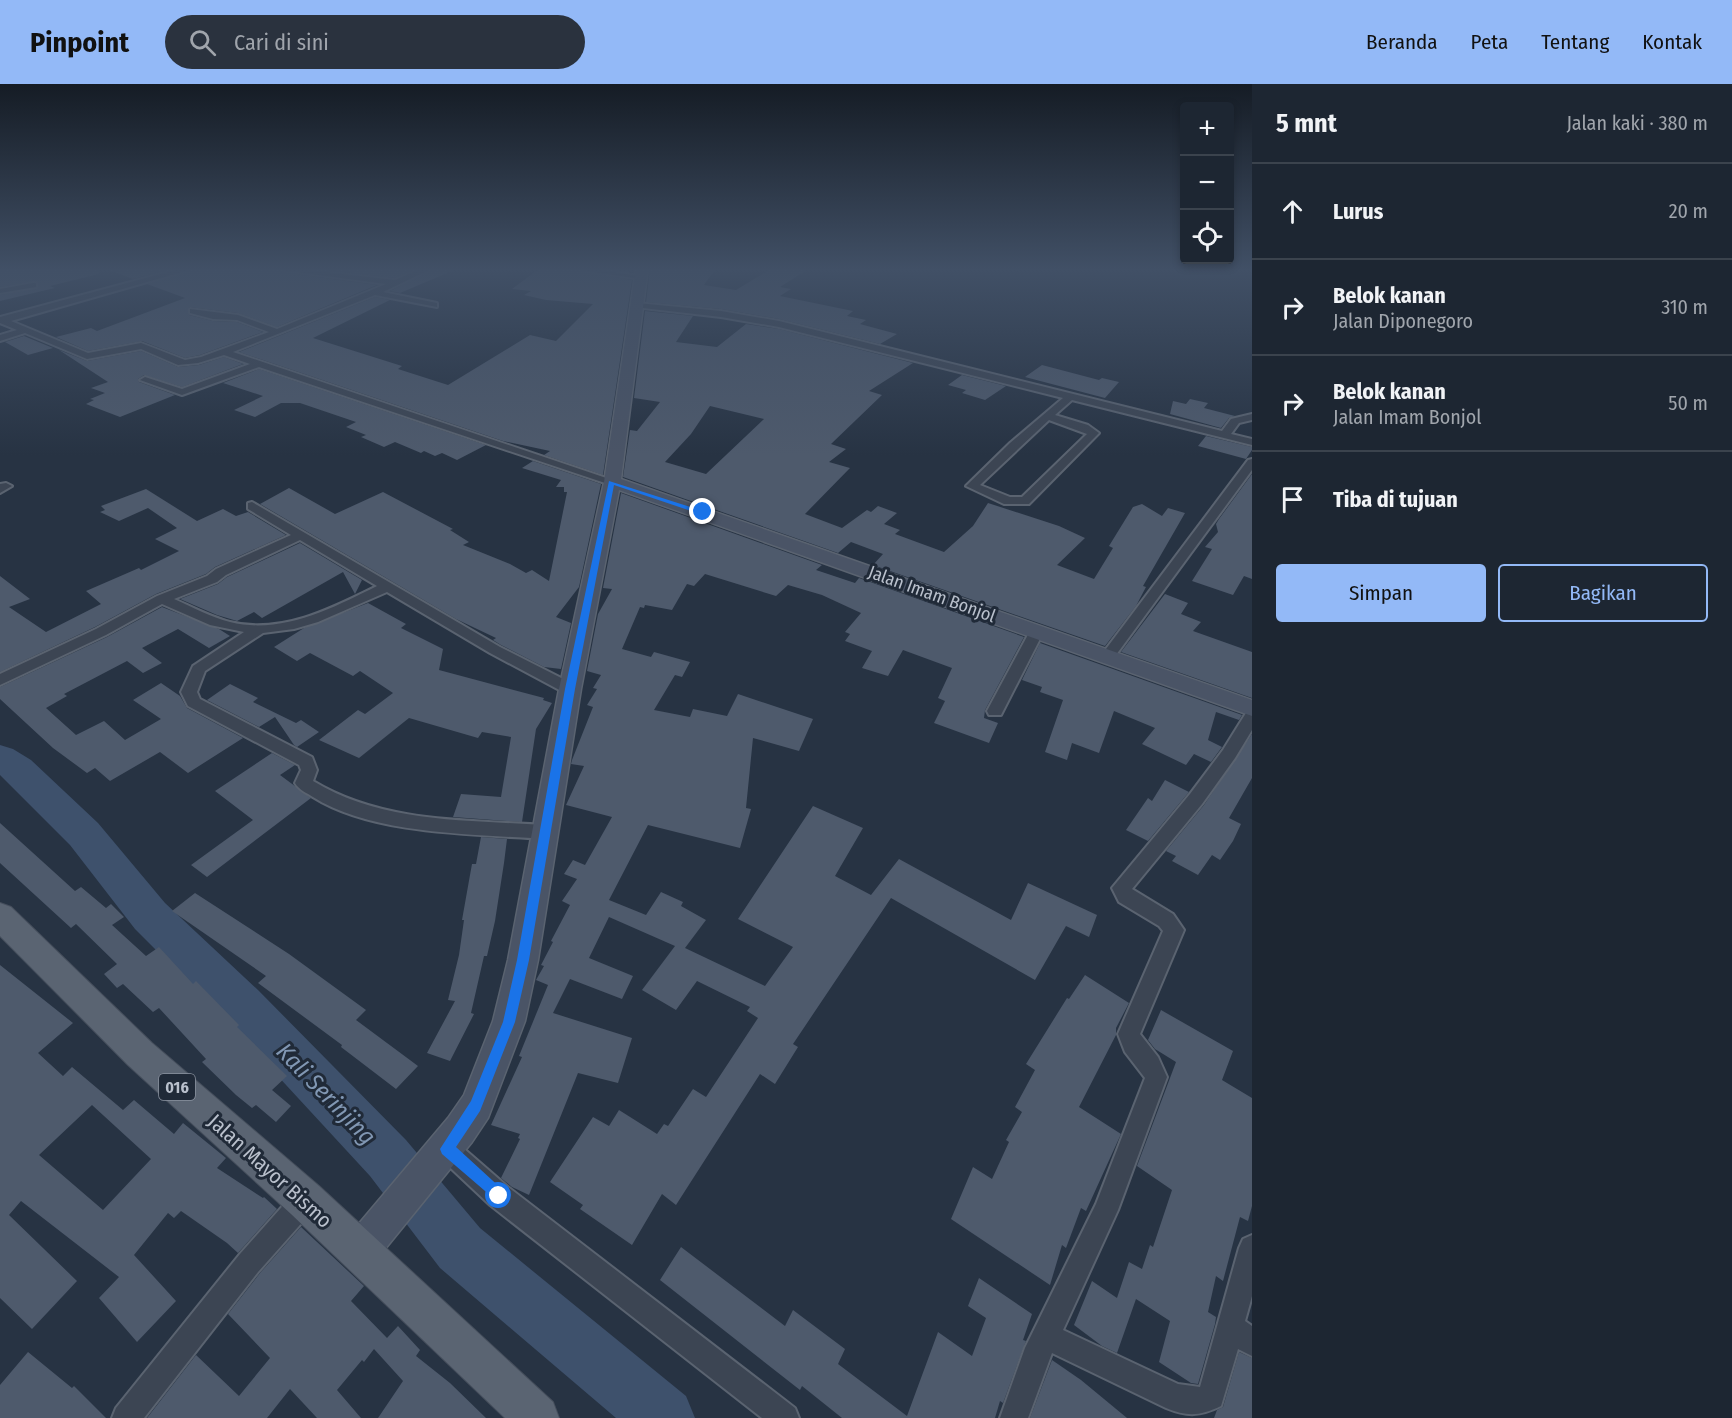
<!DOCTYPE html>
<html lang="id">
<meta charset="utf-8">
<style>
body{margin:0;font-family:"Fira Sans Condensed",sans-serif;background:#2a323e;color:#f1f3f6}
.controls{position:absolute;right:18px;top:18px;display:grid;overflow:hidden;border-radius:6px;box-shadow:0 3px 9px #0003}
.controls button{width:54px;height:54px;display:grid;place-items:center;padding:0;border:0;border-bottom:2px solid #3b434d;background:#1d2632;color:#f1f3f6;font:30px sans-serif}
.stop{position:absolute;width:18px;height:18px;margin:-14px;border:4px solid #1a73e8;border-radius:50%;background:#fff}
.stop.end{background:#1a73e8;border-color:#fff;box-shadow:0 2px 6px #0008}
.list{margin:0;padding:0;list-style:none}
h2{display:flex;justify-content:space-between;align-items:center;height:78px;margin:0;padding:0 24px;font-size:26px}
h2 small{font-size:20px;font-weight:400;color:#a0a5ac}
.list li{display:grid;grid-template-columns:39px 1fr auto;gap:18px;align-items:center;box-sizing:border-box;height:96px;padding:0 24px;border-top:2px solid #3b434d}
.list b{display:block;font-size:22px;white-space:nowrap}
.list p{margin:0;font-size:20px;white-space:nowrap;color:#a0a5ac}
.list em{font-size:20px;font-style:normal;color:#a0a5ac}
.actions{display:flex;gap:12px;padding:18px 24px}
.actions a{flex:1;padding:14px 0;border:2px solid #93b9f7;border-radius:6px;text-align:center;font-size:21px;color:#93b9f7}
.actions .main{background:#93b9f7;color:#111}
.icon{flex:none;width:33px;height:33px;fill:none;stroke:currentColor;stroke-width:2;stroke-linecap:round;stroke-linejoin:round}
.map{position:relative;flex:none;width:1252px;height:1334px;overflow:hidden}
header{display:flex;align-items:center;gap:36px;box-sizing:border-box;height:84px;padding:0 30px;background:#93b9f7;color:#111}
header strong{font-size:28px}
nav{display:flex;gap:33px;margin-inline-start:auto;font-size:21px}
.search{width:420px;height:54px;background:#2a323e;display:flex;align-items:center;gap:15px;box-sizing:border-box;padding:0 21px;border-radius:33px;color:#a0a5ac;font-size:22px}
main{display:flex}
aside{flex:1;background:#1d2632}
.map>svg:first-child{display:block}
</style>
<header>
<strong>Pinpoint</strong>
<div class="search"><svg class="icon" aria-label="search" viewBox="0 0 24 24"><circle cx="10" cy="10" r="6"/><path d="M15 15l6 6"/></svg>Cari di sini</div>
<nav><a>Beranda</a><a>Peta</a><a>Tentang</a><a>Kontak</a></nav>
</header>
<main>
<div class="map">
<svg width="1252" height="1334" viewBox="0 0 1252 1334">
<rect width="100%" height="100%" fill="#273343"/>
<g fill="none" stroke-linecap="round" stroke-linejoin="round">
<polygon fill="#3e516c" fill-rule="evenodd" points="0,661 13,665 31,676 98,739 165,819 258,906 406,1056 480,1144 686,1312 695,1334 616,1334 440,1184 370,1092 226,936 135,845 70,761 0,691"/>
</g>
<g fill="#4e5a6c" fill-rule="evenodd">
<polygon points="0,184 98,184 99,190 50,202 55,204 0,217 0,211 38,203 36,197 0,203"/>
<polygon points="109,184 174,184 133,195 109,186"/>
<polygon points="198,184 264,184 266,186 377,201 277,243 238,229 189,223 189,231 213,237 237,238 263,248 200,271 185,274 142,257 88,267 56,253 91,244 97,247 185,214 147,200"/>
<polygon points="311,184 416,184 395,194"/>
<polygon points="435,184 459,184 400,209 390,207"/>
<polygon points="540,184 564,184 632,196 603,391 544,371 550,367 503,357 239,268 375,213 390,216 313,254 402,282 398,285 448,301 530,251 556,257 593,220 546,216 524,211 531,207 512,205"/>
<polygon points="650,184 716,184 704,201 736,206 772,184 810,184 780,203 791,205 780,212 853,227 847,232 866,236 860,240 897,250 880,260 779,235 721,225 646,218"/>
<path d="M645 227 693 232 676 258 717 263 746 240 779 245 913 279 869 307 882 311 831 360 846 365 829 378 850 384 805 430 842 444 867 426 871 428 878 422 897 429 884 440 900 446 895 450 944 468 973 442 988 419 1059 442 1085 454 1057 481 1094 495 1113 464 1109 462 1133 423 1142 420 1162 432 1168 424 1185 429 1143 502 1146 503 1136 522 1105 562 873 481 883 470 851 458 838 469 623 393 630 346 637 347 660 318 634 314ZM710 322 764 335 706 390 665 378 691 350Z"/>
<polygon points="24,252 53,264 28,271 5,258"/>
<polygon points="59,266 87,277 141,267 178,283 199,281 224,273 243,280 182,303 144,291 138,295 139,298 175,311 120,333 86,320 94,316 90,315 105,309 91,304 108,298"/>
<polygon points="1042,281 1099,296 1102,294 1119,298 1105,314 1025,293"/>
<polygon points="259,285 486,361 457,376 442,369 435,372 424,367 421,369 395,358 384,363 361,353 366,351 346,343 356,338 300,319 281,319 255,333 234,326 263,312 223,299"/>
<polygon points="962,291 1006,302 985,316 962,309 966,306 948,301"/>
<polygon points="1190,315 1208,319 1204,324 1235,332 1229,334 1221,344 1170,330 1173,317 1186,320"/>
<polygon points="1206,352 1252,363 1252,366 1246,375 1198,362"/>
<polygon points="533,377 601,400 579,503 556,533 571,539 561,585 544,583 501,561 493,556 496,554 456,535 260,420 289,404 335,430 383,408 453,445 450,446 469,458 463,461 510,480 526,489 532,486 549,497 567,408 564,408 564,403 556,403 561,396 522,384"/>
<polygon points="1252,390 1252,495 1244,492 1233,511 1192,497 1212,465 1205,463 1218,448 1216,440 1219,435"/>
<polygon points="146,405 197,437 223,425 236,432 248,428 286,451 215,483 206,490 156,510 95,543 0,588 0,492 30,515 9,523 46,548 101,520 86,507 139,484 141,486 179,467 155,455 177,444 148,424 119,437 100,428 105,426 101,422"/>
<polygon points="621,409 822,481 816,486 855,499 859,494 1024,553 985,626 984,634 998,639 989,659 934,639 945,617 938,614 952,584 903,566 888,592 862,584 872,567 845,557 850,550 845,548 861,529 822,511 788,501 776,512 705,490 694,502 687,500 672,526 645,521 644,524 640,523 622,565 651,573 654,568 690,578 682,593 675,591 654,626 690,633 693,625 727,632 738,610 813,635 799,667 753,654 746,724 751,725 740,764 648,741 609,816 646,831 661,808 683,818 681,822 706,836 685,864 765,902 793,863 738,835 813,722 863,744 835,792 871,811 899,775 1011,836 1028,799 1097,831 1089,853 1066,842 1035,896 891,814 793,960 798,963 775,1000 760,990 676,1121 662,1110 632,1161 580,1125 583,1121 550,1098 593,1033 609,1042 619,1026 657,1050 664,1040 668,1042 693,1005 706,1013 758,934 747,927 750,923 697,897 676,926 642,906 675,862 609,833 589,874 633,892 622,915 570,895 553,929 632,954 618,999 578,989 529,1111 512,1103 501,1094 520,1055 518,1054 520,1050 491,1041 522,973 519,972 548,901 536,896 544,882 541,881 553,858 551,857 570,821 562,817 577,795 564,790 573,776 585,781 612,733 566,721 584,682 571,680 572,676 593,623 587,621 597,605 593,604 601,591 587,587 598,530 612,505 603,504"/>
<polygon points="300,459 362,496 355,510 343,488 262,534 254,528 237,537 217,531 180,515 218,500 227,493"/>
<polygon points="1165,510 1188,519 1181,530 1201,538 1193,547 1252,568 1252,614 1121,568"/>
<polygon points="368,519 406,540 401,544 443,565 439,586 544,614 543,616 552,619 536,645 522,738 453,733 461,710 501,713 511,653 482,648 478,654 409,634 359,674 319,656 358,626 365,630 393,609 360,587 353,592 310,569 297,577 274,563 304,544"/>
<polygon points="162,523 219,545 230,552 209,564 178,545 142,564 162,579 143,589 127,577 64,610 67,612 46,624 76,651 104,637 125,656 161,635 133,616 161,599 180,612 187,624 243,654 188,689 160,668 110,697 95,684 87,689 53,664 0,615 0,603 107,553"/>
<polygon points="1040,559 1242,631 1239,636 1216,628 1208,656 1222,663 1211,678 1194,670 1186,681 1142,660 1155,644 1114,627 1099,669 1072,659 1067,676 1045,668 1063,616 1040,608 1042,603 1022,596"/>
<polygon points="230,600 258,614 253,618 296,639 301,636 319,648 297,663 294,661 275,633 259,643 207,616"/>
<polygon points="1252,650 1252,694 1229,734 1241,740 1233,757 1220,776 1212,771 1198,791 1172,777 1176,772 1166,767 1204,721"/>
<polygon points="272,669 295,681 280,691 311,714 207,793 191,781 253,736 215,707"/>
<polygon points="1165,696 1189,708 1148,757 1126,746 1148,714 1152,717"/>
<polygon points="0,739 75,807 81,803 106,824 111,820 124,833 112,841 146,872 159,863 193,900 196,897 239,941 237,943 287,992 272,1006 291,1022 276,1038 256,1021 252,1024 236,1011 202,978 206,975 159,924 153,928 123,900 117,904 104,890 117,880 76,840 71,844 0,779"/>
<polygon points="481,753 507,755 504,779 495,837 487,872 484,872 471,929 474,930 450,977 427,969 455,917 448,916 459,871 464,836 462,836 470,791 472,780 476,780"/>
<polygon points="195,809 289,870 366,926 356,936 418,982 396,1005 341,963 342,961 258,899 266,892 172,827"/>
<path d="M0 881 73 939 38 969 63 992 72 983 123 1026 134 1016 174 1050 183 1039 226 1074 217 1084 263 1114 264 1113 277 1125 238 1169 227 1159 181 1127 174 1134 168 1129 134 1171 176 1217 137 1258 99 1214 119 1193 21 1117 9 1131 77 1197 32 1245 0 1214ZM92 1021 151 1075 103 1126 39 1071Z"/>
<polygon points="1085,891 1129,919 1116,944 1116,951 1079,1023 1121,1050 1086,1127 1081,1124 1066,1164 1062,1161 1050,1201 951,1135 973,1083 992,1095 1009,1058 1006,1056 1022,1028 1015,1023 1035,986 1026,980 1067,914 1069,915"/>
<polygon points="1161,926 1233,967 1222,996 1252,1014 1252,1122 1248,1137 1240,1133 1223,1197 1216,1192 1208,1228 1216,1233 1215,1240 1198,1300 1191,1299 1159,1278 1170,1237 1136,1215 1117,1269 1102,1262 1074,1241 1092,1197 1117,1214 1129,1178 1142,1185 1150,1161 1153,1163 1172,1106 1137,1082 1176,978 1155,965 1148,956"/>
<polygon points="301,1143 364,1202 351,1217 387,1254 398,1242 420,1266 416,1272 450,1299 486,1334 378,1334 403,1297 374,1265 364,1278 362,1276 337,1306 361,1334 317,1334 290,1305 267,1334 147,1334 196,1271 239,1312 270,1274 228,1230 260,1189"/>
<polygon points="681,1163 785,1242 793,1226 845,1265 838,1280 907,1332 938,1248 972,1272 986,1234 968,1222 979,1194 1032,1230 1023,1256 1026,1257 1003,1319 1000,1317 995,1334 842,1334 802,1302 800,1306 660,1196"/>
<polygon points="28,1268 72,1304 74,1302 106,1334 0,1334 0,1301"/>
<polygon points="1239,1268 1252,1274 1252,1334 1214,1334 1217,1326 1223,1323"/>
<polygon points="1052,1276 1081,1296 1127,1334 1030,1334"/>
</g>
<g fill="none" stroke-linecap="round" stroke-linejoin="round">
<g stroke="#5a6370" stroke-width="4">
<g id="street">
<polygon points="183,184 196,184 11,237 88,269 141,259 185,276 201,273 269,248 237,236 213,235 190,229 190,225 238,231 277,245 386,200 266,184 290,184 395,196 422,184 433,184 383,208 437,219 437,223 375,211 233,268 618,398 616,400 608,400 259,283 182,311 140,296 145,293 182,305 250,280 224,271 198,279 178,281 141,265 87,275 25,249 0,257 0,251 17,246 0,239 0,233"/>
<polygon points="566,184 589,184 645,193 641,195"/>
<polygon points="33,199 36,199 36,203 0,209 0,205"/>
<path d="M637 219 721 227 779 237 1222 347 1231 335 1252 330V336L1239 339 1231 350 1252 355V361L1072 316 1055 331 1088 341 1099 349 1029 420H1004L966 402 1010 359 1063 314 779 243 721 233 634 223V219ZM1049 336 1087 350 1022 413H1010L980 401Z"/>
<polygon points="1252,375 1252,386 1113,575 1103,575 1101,572 1103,569 1248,376"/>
<polygon points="6,399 12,402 0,409 0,400"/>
<path d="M252 418 500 563 575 601 578 605 570 610 565 609 490 569 387 508 318 538 294 545 263 549 205 587 197 608 200 615 312 673 317 686 313 697C382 739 467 736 545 741L551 743 554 748 551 753 545 755C475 750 373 751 313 713 307 709 299 706 295 699L301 686 299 681 188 622 181 608 193 582 244 548 210 541 162 520 106 551 0 601V590L96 545 157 512 207 492 216 485 291 451 248 425V419ZM300 456 377 502C333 524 281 551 230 538 211 533 192 523 174 515L217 498 226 491Z"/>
<polygon points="1037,543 1044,547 1003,627 1001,631 989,631 987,627 1030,547"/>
<path d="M1252 628V646L1235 674 1202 720 1132 805 1173 830 1184 846 1140 950 1158 973 1167 993 1118 1126 1063 1246 1178 1300 1200 1303 1239 1164 1243 1155 1252 1151V1212L1245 1237 1252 1242V1272L1238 1265 1221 1322C1200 1332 1188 1333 1166 1324L1052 1269 1028 1334H1000L1025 1264 1096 1120 1145 994 1125 968 1118 950 1163 847 1159 842 1119 818 1112 804 1190 710 1223 666 1246 629Z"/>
<polygon points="447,1053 455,1057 508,1103 795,1324 799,1334 762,1334 490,1121 439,1073 435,1065 439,1057"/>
<polygon points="305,1104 314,1107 317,1116 314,1125 258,1188 144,1334 112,1334 116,1324 240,1170 296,1107"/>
</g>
</g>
<g stroke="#5a6370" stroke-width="3">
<polygon id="secondary" points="636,184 648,184 621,395 1252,616 1252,632 619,406 581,605 538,876 525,937 488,1034 472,1058 372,1181 359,1187 346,1181 340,1168 346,1155 448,1034 464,1011 493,937 508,876 559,605 604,398"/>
</g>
<g stroke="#454e5c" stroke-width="2">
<polygon id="primary" points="0,819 11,823 152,959 319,1102 553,1318 559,1334 505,1334 291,1130 128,981 0,852"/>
</g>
<use href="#street" fill="#3c4553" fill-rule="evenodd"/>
<use href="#secondary" fill="#4a5466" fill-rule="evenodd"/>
<use href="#primary" fill="#5a6472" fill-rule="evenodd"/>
</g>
<linearGradient id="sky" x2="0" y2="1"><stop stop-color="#151c25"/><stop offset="0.5" stop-color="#415066"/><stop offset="1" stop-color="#415066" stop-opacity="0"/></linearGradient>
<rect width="1252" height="371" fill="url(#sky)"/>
<polygon fill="#1a73e8" points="609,397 706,428 700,430 614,401 575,605 529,876 515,938 480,1027 456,1063 504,1107 506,1112 504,1117 499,1119 442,1070 440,1065 471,1017 503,938 517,876 565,605"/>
<g text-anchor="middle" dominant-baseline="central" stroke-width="6" stroke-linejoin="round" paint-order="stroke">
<rect fill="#202a38" stroke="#8b93a0" stroke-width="1.5" x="159" y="990" width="36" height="26" rx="4.5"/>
<g font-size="16" font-weight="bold" fill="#b9c0cc">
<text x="177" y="1003">016</text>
</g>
<g font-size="18" fill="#b9c0cc" stroke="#202a38">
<text transform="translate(932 510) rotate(20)">Jalan Imam Bonjol</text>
</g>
<g font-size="21" fill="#b9c0cc" stroke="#202a38">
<text transform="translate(270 1087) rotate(42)">Jalan Mayor Bismo</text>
</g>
<g font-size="24" font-style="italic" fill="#8197b3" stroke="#202a38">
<text transform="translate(326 1010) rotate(46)">Kali Serinjing</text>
</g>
</g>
</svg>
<div class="controls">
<button>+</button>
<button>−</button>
<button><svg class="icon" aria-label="locate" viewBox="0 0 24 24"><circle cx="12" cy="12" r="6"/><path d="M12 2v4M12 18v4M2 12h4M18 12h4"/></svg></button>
</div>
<div class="stop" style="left:499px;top:1112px"></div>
<div class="stop end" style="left:703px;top:428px"></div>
</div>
<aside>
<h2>5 mnt<small>Jalan kaki · 380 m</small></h2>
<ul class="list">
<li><svg class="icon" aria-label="ahead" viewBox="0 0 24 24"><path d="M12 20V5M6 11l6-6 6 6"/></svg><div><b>Lurus</b></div><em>20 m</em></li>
<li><svg class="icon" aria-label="right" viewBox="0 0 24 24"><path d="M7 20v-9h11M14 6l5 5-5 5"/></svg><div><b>Belok kanan</b><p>Jalan Diponegoro</p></div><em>310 m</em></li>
<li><svg class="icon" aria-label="right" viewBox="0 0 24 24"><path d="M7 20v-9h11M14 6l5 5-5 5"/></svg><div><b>Belok kanan</b><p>Jalan Imam Bonjol</p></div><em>50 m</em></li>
<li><svg class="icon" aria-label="arrive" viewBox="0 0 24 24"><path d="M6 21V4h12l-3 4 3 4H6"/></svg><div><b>Tiba di tujuan</b></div></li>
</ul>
<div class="actions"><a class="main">Simpan</a><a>Bagikan</a></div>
</aside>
</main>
